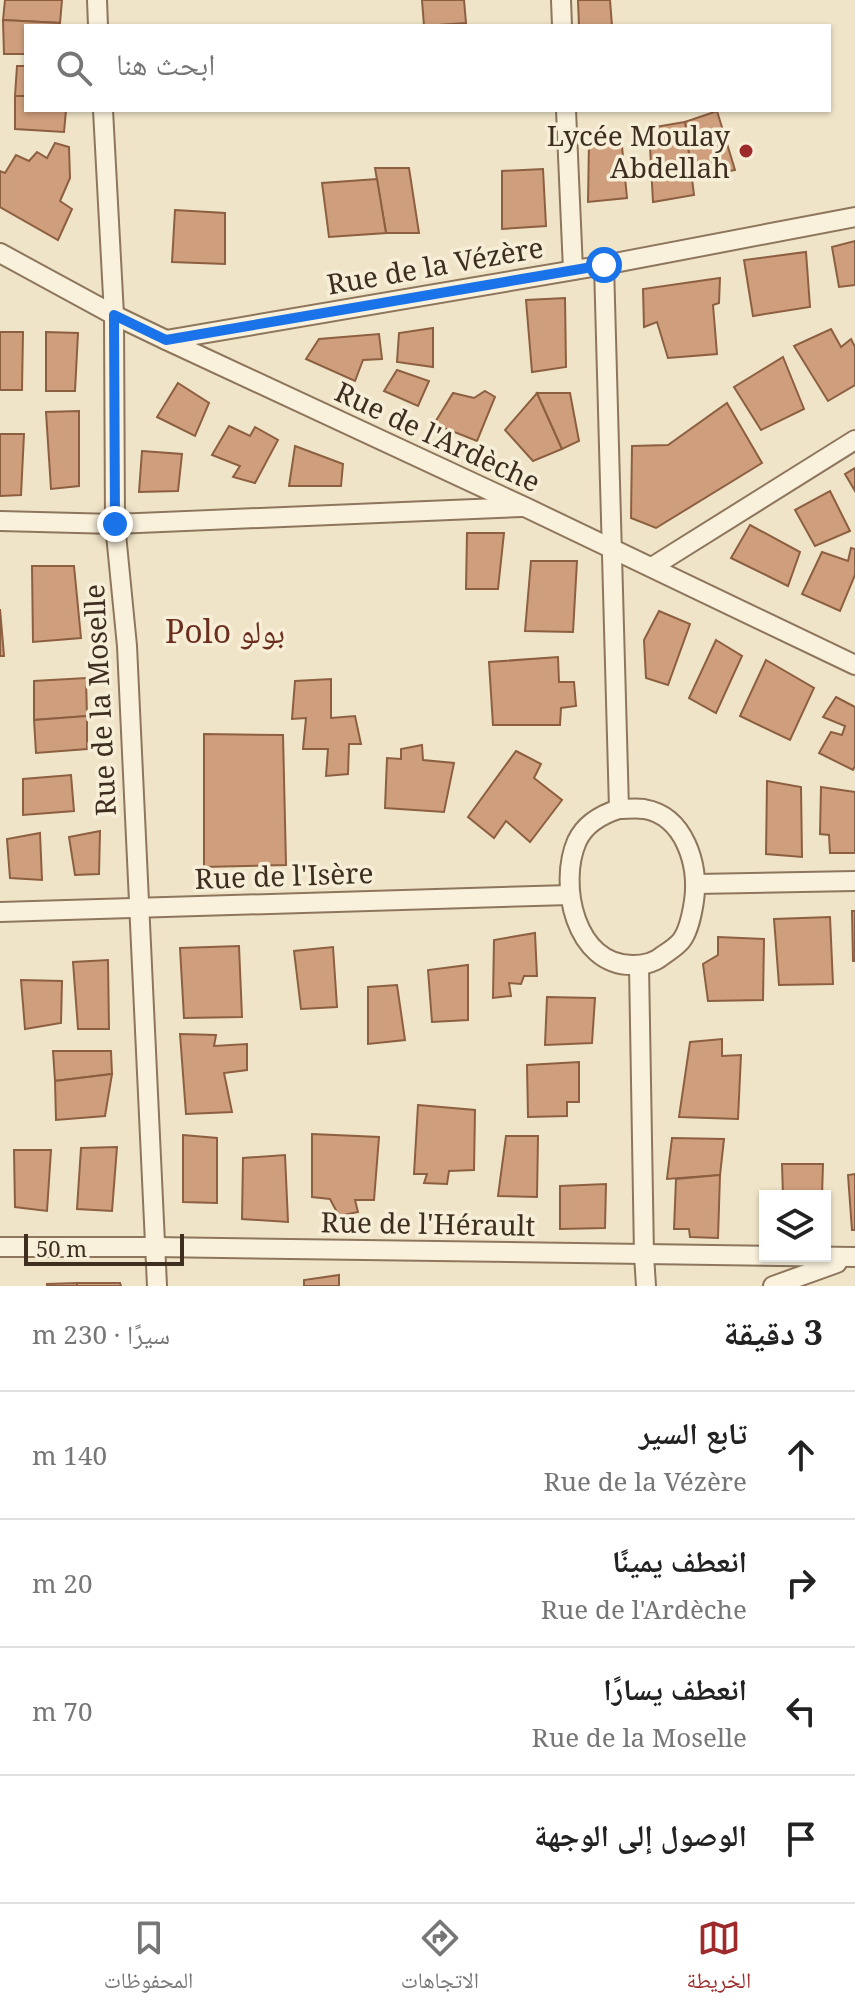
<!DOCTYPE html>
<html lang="ar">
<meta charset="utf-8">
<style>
body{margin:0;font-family:"Noto Serif","Noto Naskh Arabic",serif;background:#f6f6f6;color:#222;direction:rtl}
.controls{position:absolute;right:24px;bottom:24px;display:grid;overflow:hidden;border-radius:0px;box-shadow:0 2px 6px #0004}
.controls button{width:72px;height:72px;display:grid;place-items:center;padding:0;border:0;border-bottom:2px solid #e0e0e0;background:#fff;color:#222;font:40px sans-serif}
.scale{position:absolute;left:24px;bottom:20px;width:160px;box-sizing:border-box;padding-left:8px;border:4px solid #3d2e20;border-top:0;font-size:22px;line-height:28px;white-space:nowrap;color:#3d2e20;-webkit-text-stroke:6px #f7eed8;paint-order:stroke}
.stop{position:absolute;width:24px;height:24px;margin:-18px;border:6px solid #1a73e8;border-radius:50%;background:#fff}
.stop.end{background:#1a73e8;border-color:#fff;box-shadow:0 2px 8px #0008}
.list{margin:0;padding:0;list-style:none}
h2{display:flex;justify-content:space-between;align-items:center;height:104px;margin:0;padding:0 32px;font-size:34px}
h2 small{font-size:26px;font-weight:400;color:#767676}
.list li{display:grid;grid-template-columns:52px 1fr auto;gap:24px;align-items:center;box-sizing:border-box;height:128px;padding:0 32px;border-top:2px solid #e0e0e0}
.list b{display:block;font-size:30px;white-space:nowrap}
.list p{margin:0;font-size:26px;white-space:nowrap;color:#767676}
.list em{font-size:26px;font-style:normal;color:#767676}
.icon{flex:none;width:44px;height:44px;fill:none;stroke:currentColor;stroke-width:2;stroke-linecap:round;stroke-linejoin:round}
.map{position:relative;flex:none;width:855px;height:1286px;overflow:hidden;direction:ltr}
.search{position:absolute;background:#fff;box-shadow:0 2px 6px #0004;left:24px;right:24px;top:24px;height:88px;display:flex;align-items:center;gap:20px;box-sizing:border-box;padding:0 28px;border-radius:0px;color:#767676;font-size:30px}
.sheet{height:616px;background:#fff}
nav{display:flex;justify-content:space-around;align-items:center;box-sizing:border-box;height:112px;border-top:2px solid #e0e0e0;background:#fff;font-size:22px;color:#767676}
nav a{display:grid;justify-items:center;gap:4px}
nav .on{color:#9e2a2b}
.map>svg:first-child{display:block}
</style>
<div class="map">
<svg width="855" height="1286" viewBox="0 0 855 1286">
<rect width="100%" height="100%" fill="#f0e4c8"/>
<g fill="#cf9f7d" stroke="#8d5f41" stroke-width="2">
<polygon points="5,0 62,0 60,23 3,20"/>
<polygon points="422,0 464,0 466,23 424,26"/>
<polygon points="578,0 610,0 612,26 579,26"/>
<polygon points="3,20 60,23 60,26 26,26 26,54 4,54"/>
<polygon points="17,66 26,66 26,96 15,96"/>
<polygon points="15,96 26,96 26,110 66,110 64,132 15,129"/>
<polygon points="717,111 735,170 692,178 685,122"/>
<polygon points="685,122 694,195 653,202 649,128"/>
<polygon points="621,136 627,198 588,202 589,141"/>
<polygon points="55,143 69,147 70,178 60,201 72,209 58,240 0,207 0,171 5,173 16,155 29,161 37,152 47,158"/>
<polygon points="375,168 409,168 419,233 386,233"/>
<polygon points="543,169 546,226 502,229 502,171"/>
<polygon points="377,179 386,233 329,237 322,183"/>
<polygon points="175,210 225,213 225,264 172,262"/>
<polygon points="855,241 855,285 839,287 832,247"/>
<polygon points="806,252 810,307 753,316 744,260"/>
<polygon points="720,278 719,303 713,305 717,354 668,358 657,322 644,327 643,289"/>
<polygon points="565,298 566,367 532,372 526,300"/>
<polygon points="433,328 433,367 397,362 399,333"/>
<polygon points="831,329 841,347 851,339 855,347 855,385 828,401 794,346"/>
<polygon points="0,332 23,332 22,390 0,390"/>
<polygon points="46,332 78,333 75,391 46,391"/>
<polygon points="379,334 382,359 363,360 355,381 306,359 319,339"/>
<polygon points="783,357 804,409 761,430 734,387"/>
<polygon points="397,370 429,381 418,406 384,391"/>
<polygon points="178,383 209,403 195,436 157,417"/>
<polygon points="485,391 495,397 477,441 434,424 453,393 474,398"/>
<polygon points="537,393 562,449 533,461 505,430"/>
<polygon points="537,393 570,393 579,441 562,449"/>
<polygon points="727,403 762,463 656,528 631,518 632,446 668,445"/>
<polygon points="79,411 79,486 51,489 46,412"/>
<polygon points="229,426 250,436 255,427 278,440 255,483 233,477 240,466 212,455"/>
<polygon points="0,434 24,434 21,495 0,496"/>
<polygon points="295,446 343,464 341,486 289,486"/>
<polygon points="142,451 182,454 178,491 139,492"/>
<polygon points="855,468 855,491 845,474"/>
<polygon points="830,491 850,531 815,546 795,510"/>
<polygon points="750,525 800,552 788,586 731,558"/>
<polygon points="467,533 504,533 498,589 466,589"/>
<polygon points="851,548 855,549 855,575 840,611 802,594 822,552 848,561"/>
<polygon points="531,561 577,561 573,632 525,631"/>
<polygon points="32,566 74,566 81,638 33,642"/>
<polygon points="0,609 4,656 0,656"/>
<polygon points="659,611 690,624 668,685 646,678 644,640"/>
<polygon points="716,640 742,656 716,713 689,698"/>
<polygon points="558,657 559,682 574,682 576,706 561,708 560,725 493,725 489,662"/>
<polygon points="766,660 814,688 790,740 740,716"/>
<polygon points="86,678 87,716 34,720 34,681"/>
<polygon points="331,679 331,718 355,716 361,744 349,744 348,774 326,776 328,749 303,749 306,718 292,719 295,681"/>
<polygon points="836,697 855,707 855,766 853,770 819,753 831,732 842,735 845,726 823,717"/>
<polygon points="87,716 87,749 36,753 34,720"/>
<polygon points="204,734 283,735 286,865 204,867"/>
<polygon points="422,745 423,760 454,763 444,812 385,808 387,758 401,759 401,749"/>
<polygon points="516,751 541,764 534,778 562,800 530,842 506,821 494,838 468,817"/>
<polygon points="71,775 74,811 23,815 23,779"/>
<polygon points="767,781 801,787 802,857 766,854"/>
<polygon points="821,787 855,792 855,853 830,853 829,835 820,834"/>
<polygon points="100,831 99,874 75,875 69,837"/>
<polygon points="40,833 42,880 10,878 7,839"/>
<polygon points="852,911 855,911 855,961 853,961"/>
<polygon points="830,917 833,984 779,985 774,919"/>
<polygon points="535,933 537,976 524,976 521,984 509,983 511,996 493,998 494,940"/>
<polygon points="718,937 764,939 763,1000 708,1001 703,964 718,955"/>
<polygon points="239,946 242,1017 184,1018 180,948"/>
<polygon points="333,947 337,1007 301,1009 294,951"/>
<polygon points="108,960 109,1029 78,1029 73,962"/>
<polygon points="468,965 468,1020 432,1022 428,970"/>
<polygon points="21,980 62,981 61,1023 25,1029"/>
<polygon points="397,985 405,1040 368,1044 368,987"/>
<polygon points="547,997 595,998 592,1043 545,1045"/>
<polygon points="180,1034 216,1035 214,1046 247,1044 247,1070 224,1073 232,1112 186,1114"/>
<polygon points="722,1039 722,1056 741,1055 738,1119 679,1117 690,1042"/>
<polygon points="53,1051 111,1051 112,1074 55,1081"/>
<polygon points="579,1062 579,1102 567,1102 567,1116 528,1117 527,1065"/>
<polygon points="112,1074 105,1116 56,1120 55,1081"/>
<polygon points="418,1105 475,1110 474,1170 449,1171 447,1184 424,1183 427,1174 414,1174"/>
<polygon points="312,1134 379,1137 374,1200 355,1200 358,1212 339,1216 330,1199 312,1197"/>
<polygon points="183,1135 217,1138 217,1203 183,1202"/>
<polygon points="506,1136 538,1136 537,1197 498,1196"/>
<polygon points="672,1138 724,1139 720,1175 667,1179"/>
<polygon points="117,1147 112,1211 77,1209 81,1148"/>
<polygon points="14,1150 51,1150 47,1211 15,1207"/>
<polygon points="285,1155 288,1222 242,1219 243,1158"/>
<polygon points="782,1164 823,1164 822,1196 783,1196"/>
<polygon points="855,1174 855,1230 852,1230 848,1175"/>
<polygon points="720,1175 718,1238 690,1237 689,1229 674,1229 676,1179"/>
<polygon points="606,1184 605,1228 560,1229 560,1186"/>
<polygon points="339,1275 339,1286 304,1286 304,1280"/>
<polygon points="77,1283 77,1286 47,1286 47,1284"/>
<polygon points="77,1283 120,1283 121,1286 77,1286"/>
</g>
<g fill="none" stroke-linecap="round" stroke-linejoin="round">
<g stroke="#8d765c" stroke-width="22">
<g id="minor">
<polyline points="97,0 98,26"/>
<polyline points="561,0 562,26"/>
<polyline points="103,110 114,315 115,524 127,646 157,1286"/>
<polyline points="566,110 573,270"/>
<polyline points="0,253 114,315 166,340 525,507 855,665"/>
<polyline points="604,265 619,809"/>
<polyline points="166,340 604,265 855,217"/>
<polyline points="0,521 115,524 522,507"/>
<polyline points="652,567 855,440"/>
<path d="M619 809C627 809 636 808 644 809 685 816 699 865 694 901 692 914 689 931 681 941 676 947 668 952 662 956 654 963 643 965 633 965 575 966 558 884 577 841 585 824 603 814 619 809Z"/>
<polyline points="696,884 855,881"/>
<polyline points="0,912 570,895"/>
<polyline points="639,965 644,1255 646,1286"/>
<polyline points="0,1247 155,1247 855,1257"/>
<polyline points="773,1286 837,1263"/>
</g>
</g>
<use href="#minor" stroke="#faf1dc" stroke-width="18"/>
</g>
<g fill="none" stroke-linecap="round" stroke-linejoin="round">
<polyline stroke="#1a73e8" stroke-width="10" points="115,524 114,315 166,340 604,265"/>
</g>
<circle fill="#9e2a2b" stroke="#f7eed8" stroke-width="3" cx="746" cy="151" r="8"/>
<g text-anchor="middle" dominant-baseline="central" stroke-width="7" stroke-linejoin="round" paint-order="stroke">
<g font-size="28" fill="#3d2e20" stroke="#f7eed8" text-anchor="end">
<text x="730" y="135">Lycée Moulay<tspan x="730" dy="32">Abdellah</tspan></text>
</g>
<g font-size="28" fill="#3d2e20" stroke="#f7eed8">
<text transform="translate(435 265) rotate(-10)">Rue de la Vézère</text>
<text transform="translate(438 436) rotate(25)">Rue de l'Ardèche</text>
<text transform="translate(99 700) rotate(-93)">Rue de la Moselle</text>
<text transform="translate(284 875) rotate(-2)">Rue de l'Isère</text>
<text transform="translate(428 1223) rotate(1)">Rue de l'Hérault</text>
</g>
<g font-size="32" fill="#6b2e1e" stroke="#f7eed8">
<text x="225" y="630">Polo بولو</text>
</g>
</g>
</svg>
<div class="controls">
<button><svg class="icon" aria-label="layers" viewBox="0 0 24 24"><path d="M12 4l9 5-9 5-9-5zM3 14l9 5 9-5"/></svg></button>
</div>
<div class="scale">50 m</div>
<div class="stop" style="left:604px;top:265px"></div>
<div class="stop end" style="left:115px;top:524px"></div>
<div class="search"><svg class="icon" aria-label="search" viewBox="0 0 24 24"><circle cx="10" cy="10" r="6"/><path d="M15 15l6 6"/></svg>ابحث هنا</div>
</div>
<section class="sheet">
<h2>3 دقيقة<small>سيرًا · 230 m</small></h2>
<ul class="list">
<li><svg class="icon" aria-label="ahead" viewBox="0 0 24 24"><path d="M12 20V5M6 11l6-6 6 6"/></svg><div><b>تابع السير</b><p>Rue de la Vézère</p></div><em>140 m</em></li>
<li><svg class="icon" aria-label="right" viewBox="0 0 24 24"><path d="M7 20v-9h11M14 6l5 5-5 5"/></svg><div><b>انعطف يمينًا</b><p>Rue de l'Ardèche</p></div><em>20 m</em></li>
<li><svg class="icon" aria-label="left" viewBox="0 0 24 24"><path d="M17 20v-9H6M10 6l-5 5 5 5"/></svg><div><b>انعطف يسارًا</b><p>Rue de la Moselle</p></div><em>70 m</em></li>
<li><svg class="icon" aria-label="arrive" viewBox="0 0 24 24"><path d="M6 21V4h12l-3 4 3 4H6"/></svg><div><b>الوصول إلى الوجهة</b></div></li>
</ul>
</section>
<nav>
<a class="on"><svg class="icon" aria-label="map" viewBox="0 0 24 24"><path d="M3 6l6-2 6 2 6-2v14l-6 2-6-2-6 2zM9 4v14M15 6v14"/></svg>الخريطة</a>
<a><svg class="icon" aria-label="directions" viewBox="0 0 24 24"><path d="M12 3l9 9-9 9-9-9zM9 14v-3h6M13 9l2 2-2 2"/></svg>الاتجاهات</a>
<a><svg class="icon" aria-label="saved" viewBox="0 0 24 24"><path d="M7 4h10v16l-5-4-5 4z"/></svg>المحفوظات</a>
</nav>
